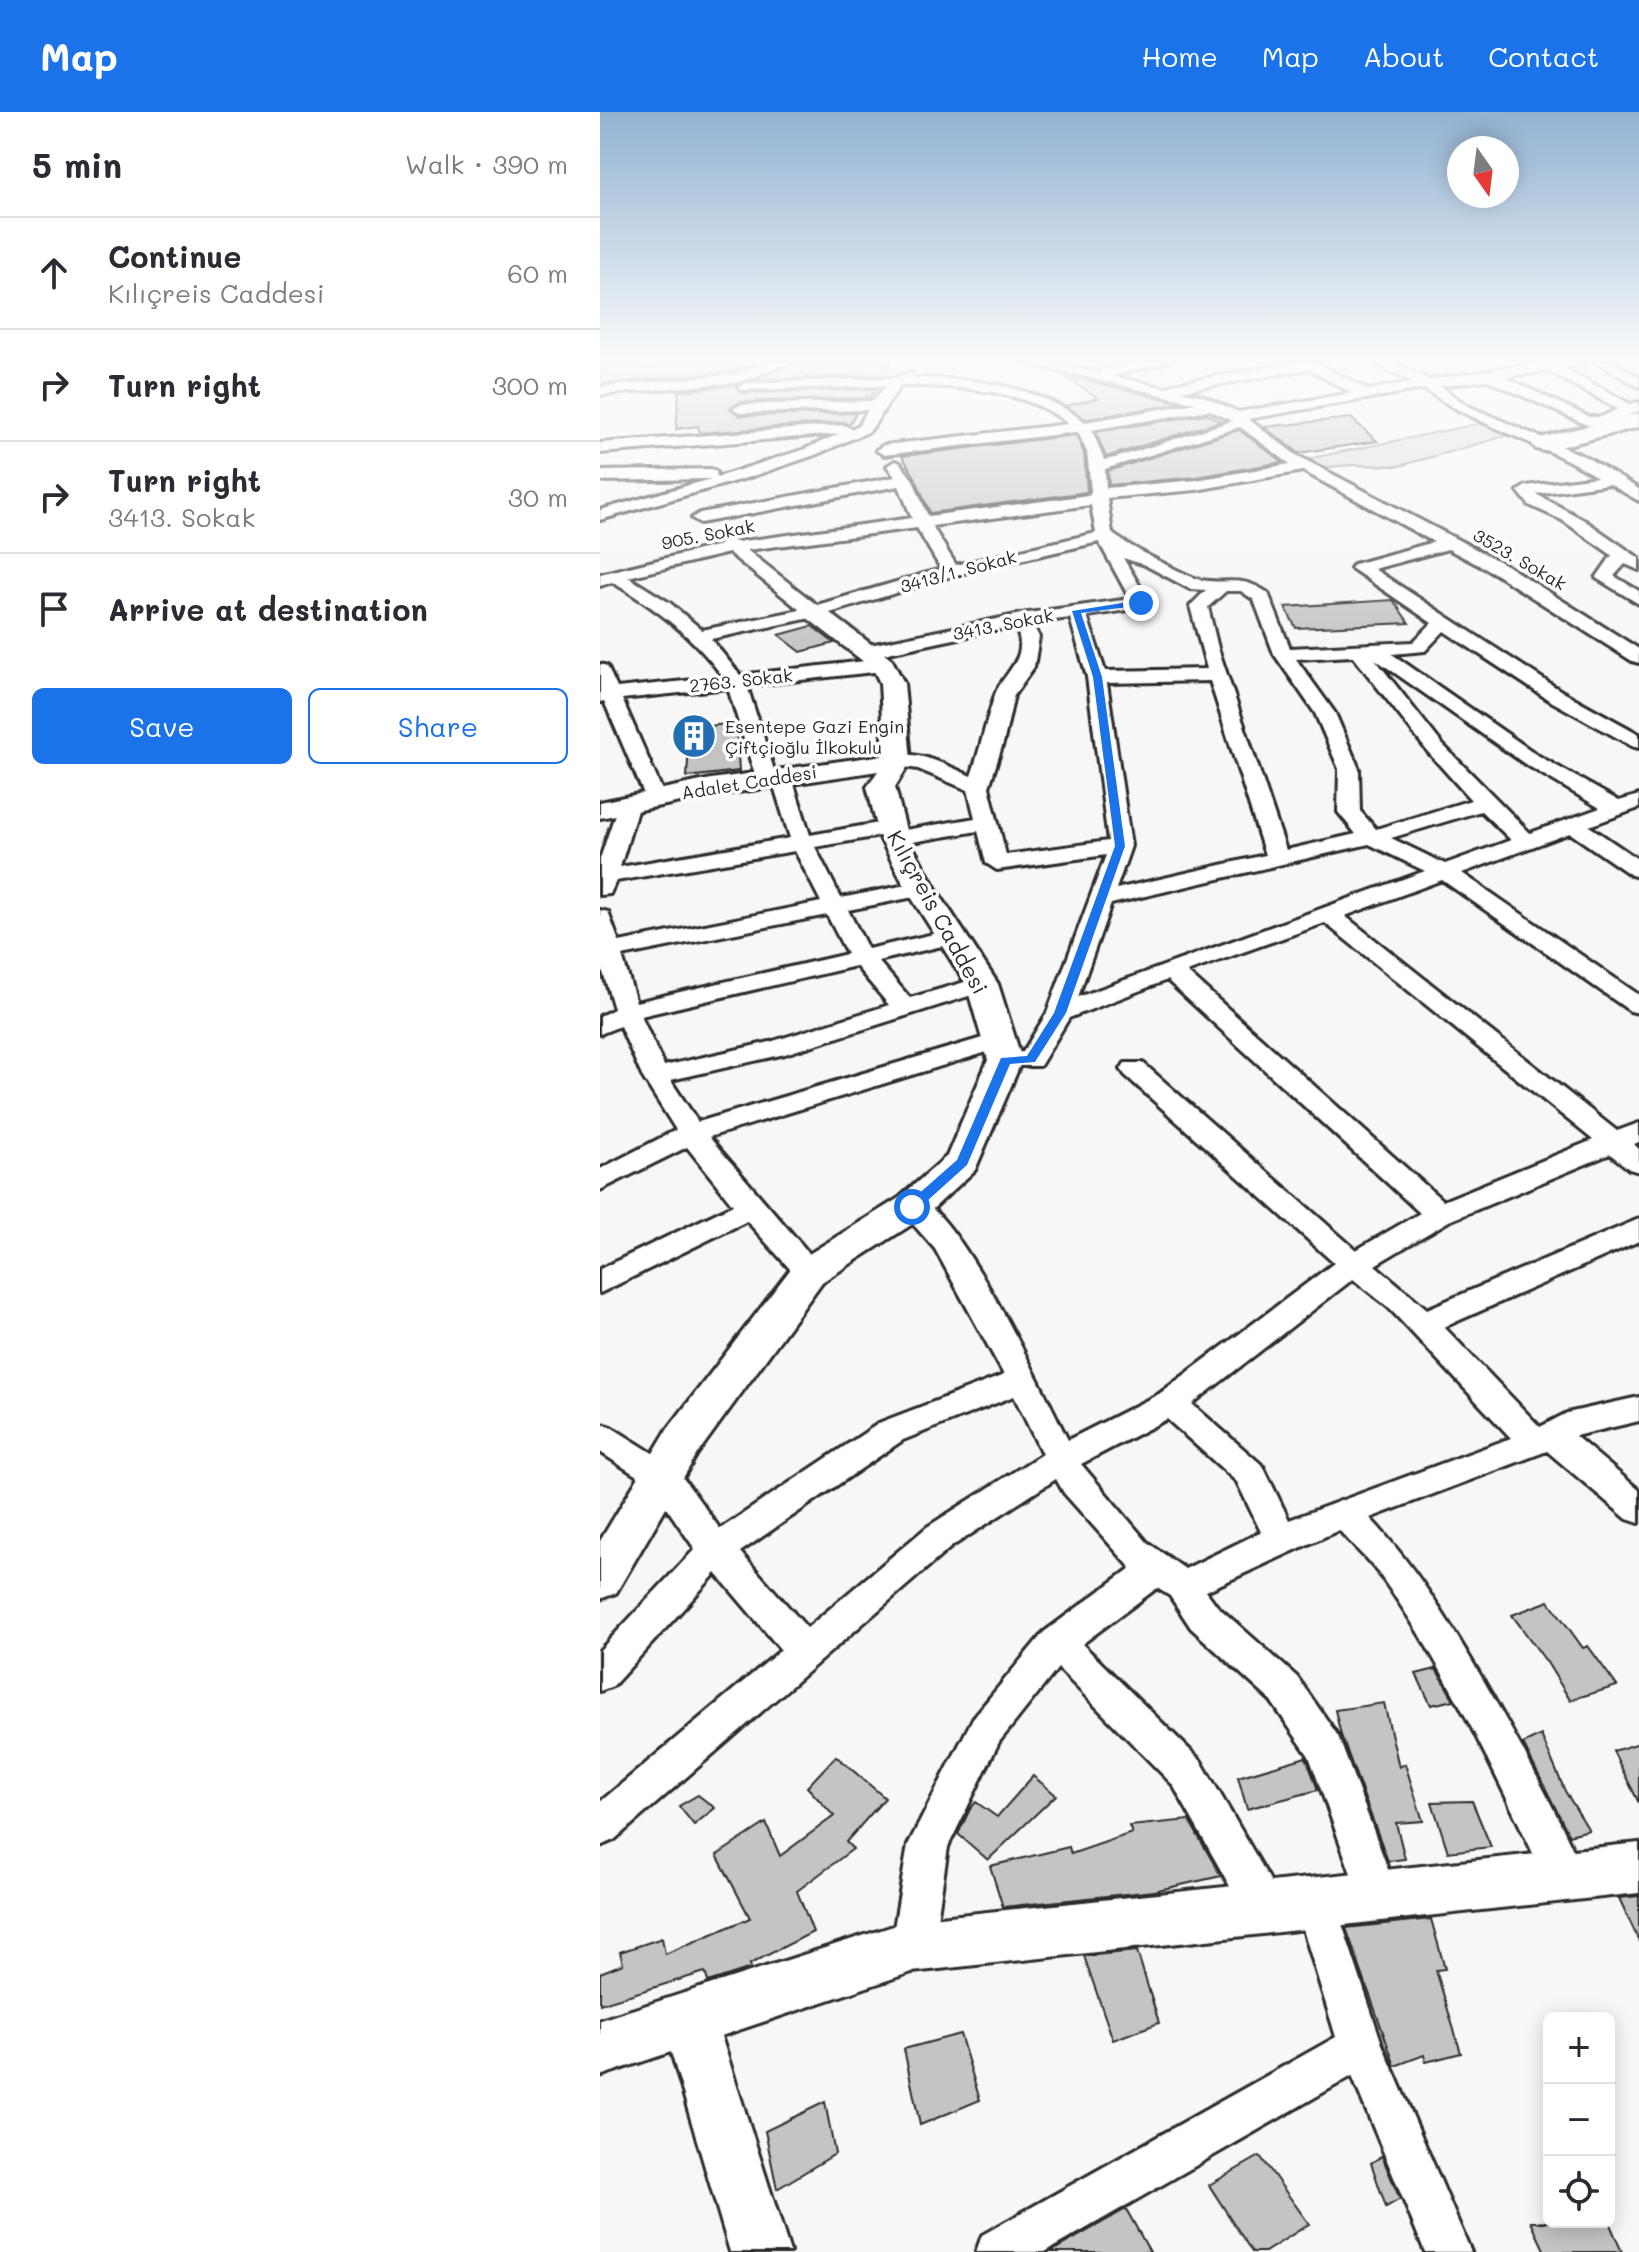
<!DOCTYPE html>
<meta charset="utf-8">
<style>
body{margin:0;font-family:Mali,sans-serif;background:#f2f2f3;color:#2b2b33}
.controls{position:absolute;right:24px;bottom:24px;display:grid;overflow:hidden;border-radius:12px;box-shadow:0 4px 20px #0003}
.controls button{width:72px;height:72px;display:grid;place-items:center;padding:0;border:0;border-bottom:2px solid #e1e1e2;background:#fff;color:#2b2b33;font:40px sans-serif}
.compass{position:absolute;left:847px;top:24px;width:72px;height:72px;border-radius:50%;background:#fff;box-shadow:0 4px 20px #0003;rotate:166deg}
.stop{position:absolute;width:24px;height:24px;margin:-18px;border:6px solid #1a73e8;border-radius:50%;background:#fff}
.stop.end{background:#1a73e8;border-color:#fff;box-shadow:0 2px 8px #0008}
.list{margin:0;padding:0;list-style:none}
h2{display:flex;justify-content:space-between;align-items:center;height:104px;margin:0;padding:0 32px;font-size:34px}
h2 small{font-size:26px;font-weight:400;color:#7c7c81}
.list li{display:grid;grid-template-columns:52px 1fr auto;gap:24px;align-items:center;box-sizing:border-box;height:112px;padding:0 32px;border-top:2px solid #e1e1e2}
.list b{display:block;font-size:30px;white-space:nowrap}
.list p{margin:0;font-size:26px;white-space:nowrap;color:#7c7c81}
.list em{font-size:26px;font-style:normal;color:#7c7c81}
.actions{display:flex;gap:16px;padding:24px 32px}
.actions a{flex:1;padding:18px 0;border:2px solid #1a73e8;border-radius:12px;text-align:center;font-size:28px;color:#1a73e8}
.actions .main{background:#1a73e8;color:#fff}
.icon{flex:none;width:44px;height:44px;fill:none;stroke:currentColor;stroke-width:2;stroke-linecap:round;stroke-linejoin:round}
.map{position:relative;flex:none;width:1039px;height:2140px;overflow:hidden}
header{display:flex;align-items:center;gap:48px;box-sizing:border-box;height:112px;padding:0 40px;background:#1a73e8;color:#fff}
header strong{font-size:38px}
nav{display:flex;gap:44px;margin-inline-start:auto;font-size:28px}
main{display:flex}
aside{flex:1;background:#fff}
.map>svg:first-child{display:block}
</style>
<header>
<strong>Map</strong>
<nav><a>Home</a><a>Map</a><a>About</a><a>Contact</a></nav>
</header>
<main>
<aside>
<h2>5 min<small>Walk · 390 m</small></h2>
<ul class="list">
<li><svg class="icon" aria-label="ahead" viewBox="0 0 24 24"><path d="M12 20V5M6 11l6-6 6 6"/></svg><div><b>Continue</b><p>Kılıçreis Caddesi</p></div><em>60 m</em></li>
<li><svg class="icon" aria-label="right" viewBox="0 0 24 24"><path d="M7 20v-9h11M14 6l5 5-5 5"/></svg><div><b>Turn right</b></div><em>300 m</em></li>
<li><svg class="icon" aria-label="right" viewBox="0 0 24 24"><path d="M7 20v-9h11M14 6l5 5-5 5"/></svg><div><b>Turn right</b><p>3413. Sokak</p></div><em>30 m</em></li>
<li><svg class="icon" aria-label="arrive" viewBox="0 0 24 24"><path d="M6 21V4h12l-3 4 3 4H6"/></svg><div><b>Arrive at destination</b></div></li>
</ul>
<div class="actions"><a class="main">Save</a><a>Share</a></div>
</aside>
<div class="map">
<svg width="1039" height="2140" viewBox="0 0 1039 2140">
<rect width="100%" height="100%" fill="#f7f7f7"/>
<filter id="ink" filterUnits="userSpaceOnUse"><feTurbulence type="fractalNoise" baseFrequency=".0125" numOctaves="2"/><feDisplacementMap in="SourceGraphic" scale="16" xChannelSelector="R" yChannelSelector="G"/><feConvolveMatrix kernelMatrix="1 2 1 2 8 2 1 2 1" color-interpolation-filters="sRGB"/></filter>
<g filter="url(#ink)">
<polygon fill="#d9d9d9" stroke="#828282" stroke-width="2" points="887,310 913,322 799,354 752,353 718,356 707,347"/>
<g fill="#c4c4c4" stroke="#2b2b2b" stroke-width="2">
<polygon points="0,250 158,250 135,259 0,272"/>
<polygon points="196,250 291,250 284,263 154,268"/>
<polygon points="465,265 484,268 581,291 486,307 466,294 498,286"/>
<polygon points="137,273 141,281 276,277 270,286 267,283 265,286 140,290 130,296 140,304 256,301 249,313 244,310 100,321 98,314 76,317 79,279"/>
<polygon points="606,302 621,309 506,345 496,320"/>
<polygon points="751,306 777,329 699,341 664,315"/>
<polygon points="639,318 683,350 596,365 509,373 508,359"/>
<polygon points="476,323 484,341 487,380 330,401 315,365 302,344"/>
<polygon points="793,488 809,511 696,516 685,495"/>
<polygon points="212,514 234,531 201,540 179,523"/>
<polygon points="136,611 139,659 87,665 90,616"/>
<polygon points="949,1489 983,1536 988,1534 1017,1574 970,1588 948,1552 912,1503"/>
<polygon points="836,1557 854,1588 831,1593 816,1562"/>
<polygon points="784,1591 799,1655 805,1652 823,1709 796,1711 805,1747 788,1749 741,1623 735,1598"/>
<polygon points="941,1623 965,1679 989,1718 969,1723 923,1632"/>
<polygon points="1039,1631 1039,1691 1013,1639"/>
<polygon points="236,1644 285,1686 246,1730 253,1737 197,1779 213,1820 150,1852 151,1856 108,1870 105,1860 0,1892 0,1861 23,1852 20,1840 62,1826 65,1842 150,1806 117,1743 166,1711 180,1744 234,1704 207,1675"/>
<polygon points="706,1645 718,1678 647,1697 638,1665"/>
<polygon points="433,1664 456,1683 388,1748 358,1722 370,1697 376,1690 397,1705"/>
<polygon points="98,1683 115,1696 94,1713 79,1694"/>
<polygon points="872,1689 891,1735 848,1740 832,1690"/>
<polygon points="589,1708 621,1764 554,1779 403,1795 390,1754 469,1735 471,1742 532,1721 529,1714"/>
<polygon points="1039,1784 1039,1829 1019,1786"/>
<polygon points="831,1807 845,1857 836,1858 861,1941 826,1950 824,1943 795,1954 746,1816"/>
<polygon points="537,1839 559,1911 513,1928 484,1844"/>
<polygon points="360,1922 380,1988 320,2013 304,1937"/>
<polygon points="225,1990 235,2042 177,2077 165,2019"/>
<polygon points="660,2044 709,2112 665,2140 652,2140 609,2073"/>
<polygon points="782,2044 800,2087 786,2095 771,2051"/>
<polygon points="526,2097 550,2140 451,2140"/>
<polygon points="931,2110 1009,2110 1022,2140 945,2140"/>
</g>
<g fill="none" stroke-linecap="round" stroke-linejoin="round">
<g stroke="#2b2b2b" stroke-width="6">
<g id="minor">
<polygon points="167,250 193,250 139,270 0,283 0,275 136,262"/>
<path d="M423 250H450L500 261 502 258 539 250H568L512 264 566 276 573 272 697 250H715L768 278 812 270 772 250H791L829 268 943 250H987L964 256 1030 292 1039 290V299L1008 312 987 313 887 268 840 274 866 293 986 345 1039 377V389L1009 372 936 382 984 408 1039 446V458L1025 452 1014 464 1039 479V492L996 466 1012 443 962 408 929 393 918 379 926 374 997 365C942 330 878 315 824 277L648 307 696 343 906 453 1039 537V551L1032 549 894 461 848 437 774 457 963 580 1039 622V636L1032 634 949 588 844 519 825 539 792 542 939 644 1019 689 1039 683V696L989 714 1039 748V765L1031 763 970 721 862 761 1039 883V901L1030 899 842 768 745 804 1017 1019 1039 1011V1030L1034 1032 1039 1037V1060L1029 1057 1010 1042 849 1109 775 1153 827 1197 1039 1107V1129L844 1215 940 1315 967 1301 1039 1285V1309L975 1324 1039 1378V1411L1027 1407 947 1339 770 1406C816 1455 848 1508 882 1566 919 1630 955 1695 984 1763L978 1777 964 1782 950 1777C899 1670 849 1559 780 1463 768 1447 752 1433 739 1418L606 1479 617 1494 697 1565 738 1624 798 1784 792 1798 778 1804 764 1798 709 1644 671 1589 591 1516 570 1484 557 1476 482 1532 601 1649 678 1782 684 1796 678 1810 664 1816 650 1810 573 1673 458 1556 399 1630 348 1735 333 1834 327 1849 312 1855 297 1849 291 1834 308 1733 373 1606 444 1520 531 1456 464 1381 456 1367 351 1435 14 1728 0 1734V1690L181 1538 116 1461 13 1574 0 1579V1538L95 1437 51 1373 0 1340V1311L11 1315 75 1355 120 1417 281 1310 404 1263 335 1137 298 1095 302 1088C308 1086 313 1085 320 1088 364 1108 443 1279 468 1328L559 1282 734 1151 525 963 521 957 525 951H543L756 1138 820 1101 567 868 469 906 440 954H396L392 948 396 942 423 940 447 901 506 743 397 758 386 751 378 719 294 733 286 731 285 723 215 735 241 786 321 770 329 772 332 777 329 782 248 798 268 837 351 818 359 820 363 825 359 830 278 849 310 886 382 865 391 867 394 872 391 877 185 942 71 968 73 972 98 1010 389 924H407L411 929 407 934 109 1025 219 1153 224 1160 219 1167 209 1170 199 1167 147 1109 0 1181V1157L133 1093 87 1035 0 1078V1057L76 1018 42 964 20 914 0 922V904L14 897 0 850V798L8 800 19 830 221 790 195 739 16 769 10 782 0 783V747L20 687 28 686 39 692 20 755 190 726 173 671 159 670 156 666 128 576 22 587 65 685 61 689H47L4 589 0 590V552L7 554 17 576 123 565C94 524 54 495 12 470L0 474V462L120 433V426L126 425 136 430 312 406 299 374 100 411 92 406 100 401 295 365 287 354 295 349 300 351 313 368 328 404 489 383 491 379 487 340 478 320 284 343 276 338 284 333 469 312C423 276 357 274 300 274L270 319 215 343 153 364 0 408V398L111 367 0 369V359L111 357 116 359 117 365 205 337 239 322 0 341V331L244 313 251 317 259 313 268 298 140 301 133 297 140 293 273 289 286 274 141 278 139 275 146 271 293 266 312 261 313 266C373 266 437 273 485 310L596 291ZM708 257 752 281 638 300 603 284 581 279ZM948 259 1018 297 1001 305H989L904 265ZM609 298 632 309 515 346 504 348 492 318ZM640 315 690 352 596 368 506 376 505 357ZM703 359 834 430 754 452 751 456 832 511 813 530 690 536 668 481C639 462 631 473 601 468 588 465 522 431 512 421L507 386 596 378ZM491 393 496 421 356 453 332 414ZM317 416 341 457 217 493 147 438ZM499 430 530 487 421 502 265 534 256 540 265 546 415 514C432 548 402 559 394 586 385 612 380 639 371 664 352 656 305 631 288 649L291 653 318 657 368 678 375 706 299 719 298 711 290 709 210 723 191 663 188 659 174 658 147 574 283 559 292 553 283 547 140 563 111 527 220 504 355 463ZM129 441 200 498 102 518 70 491 28 465ZM523 446 545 453 590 477 606 478 590 494 607 557 505 559 487 504 541 496 550 491ZM626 479H641L654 488 674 542 715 601 739 657 738 700 756 722 686 738 618 536 608 495ZM470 506 487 565 508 729 406 743 389 675 404 628 414 583 434 555 439 525 432 511ZM753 544 828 640 871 688 776 717 760 699 759 657 735 601 696 547ZM775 547 925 652 1000 696 930 721 842 632ZM610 569 665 743 516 777 531 734 507 571ZM881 699 911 728 845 752 791 726ZM769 732 825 759 478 885 511 792ZM227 803 247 842 36 890 22 844ZM725 811 993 1028 843 1089 587 860ZM256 854 289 893 170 930 64 954 41 904ZM753 1167 789 1196 911 1326 689 1408 663 1354 592 1292ZM414 1284 442 1342 327 1415 207 1516 140 1440 303 1328ZM567 1307 637 1370 661 1420 585 1457 547 1430 481 1352Z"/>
<polygon points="995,250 1013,250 1039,265 1039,275"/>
<polygon points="715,1771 729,1777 735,1791 782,1932 871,2140 825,2140 752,1964 445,2140 376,2140 382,2123 736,1925 695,1791 701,1777"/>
</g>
</g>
<g stroke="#2b2b2b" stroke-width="6">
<g id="tertiary">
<polygon points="214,493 222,495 292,548 304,571 311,649 295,675 308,726 336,777 398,872 422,948 375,1058 325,1104 222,1170 97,1342 16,1481 0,1487 0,1429 67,1318 196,1150 299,1086 347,1044 388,948 366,872 306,777 280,726 267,675 278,659 111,684 0,706 0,690 111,667 284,643 280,571 273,557 206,505 202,500 206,495"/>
<polygon points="1039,1731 1039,1781 312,1860 121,1924 190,2140 130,2140 71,1940 0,1964 0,1908 312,1808"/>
</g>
</g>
<g stroke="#2b2b2b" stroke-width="6">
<polygon id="primary" points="1039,301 1039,315 944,339 936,337 932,332 936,327"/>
</g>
<use href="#minor" fill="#fff" fill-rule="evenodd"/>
<use href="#tertiary" fill="#fff" fill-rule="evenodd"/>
<use href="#primary" fill="#fff" fill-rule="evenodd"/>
</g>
</g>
<linearGradient id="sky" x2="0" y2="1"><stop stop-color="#91b2d2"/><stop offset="0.45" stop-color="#fbfbfb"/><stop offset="1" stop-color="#fbfbfb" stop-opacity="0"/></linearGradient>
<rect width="1039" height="550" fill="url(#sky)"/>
<polygon fill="#1a73e8" points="541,488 544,493 481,501 502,565 525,734 466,901 435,950 410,952 367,1053 317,1098 307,1098 307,1092 357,1048 401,946 427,944 454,901 515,734 493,565 472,499"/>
<defs>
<g id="building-disc" transform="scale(2.3)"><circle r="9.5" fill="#1f6fb2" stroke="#fff"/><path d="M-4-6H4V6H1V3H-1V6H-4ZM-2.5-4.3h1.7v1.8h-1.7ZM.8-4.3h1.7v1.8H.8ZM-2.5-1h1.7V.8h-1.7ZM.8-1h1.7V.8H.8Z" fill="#fff"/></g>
</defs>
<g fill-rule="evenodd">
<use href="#building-disc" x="94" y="624"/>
</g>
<g text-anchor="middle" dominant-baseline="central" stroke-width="7" stroke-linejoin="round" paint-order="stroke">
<g font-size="18" fill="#2b2b2b" stroke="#fff">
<text transform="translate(108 422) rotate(-11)">905. Sokak</text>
<text transform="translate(920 447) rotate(30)">3523. Sokak</text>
<text transform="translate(358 459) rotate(-15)">3413/1. Sokak</text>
<text transform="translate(403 512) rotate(-11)">3413. Sokak</text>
<text transform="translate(141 568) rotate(-6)">2763. Sokak</text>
<text transform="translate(149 670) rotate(-9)">Adalet Caddesi</text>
</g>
<g font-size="18" fill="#2b2b2b" stroke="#fff" text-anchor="start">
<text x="125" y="614">Esentepe Gazi Engin<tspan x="125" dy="21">Çiftçioğlu İlkokulu</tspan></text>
</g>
<g font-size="22" fill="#2b2b2b" stroke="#fff">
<text transform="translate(338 800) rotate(61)">Kılıçreis Caddesi</text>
</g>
</g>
</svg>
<div class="controls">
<button>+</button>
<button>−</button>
<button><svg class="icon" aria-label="locate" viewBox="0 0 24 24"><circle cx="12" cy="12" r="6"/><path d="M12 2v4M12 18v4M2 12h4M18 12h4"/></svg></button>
</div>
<svg class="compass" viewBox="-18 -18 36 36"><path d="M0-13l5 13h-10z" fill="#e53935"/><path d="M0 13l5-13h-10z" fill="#7c7c81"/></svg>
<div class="stop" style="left:312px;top:1095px"></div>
<div class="stop end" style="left:541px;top:491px"></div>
</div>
</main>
